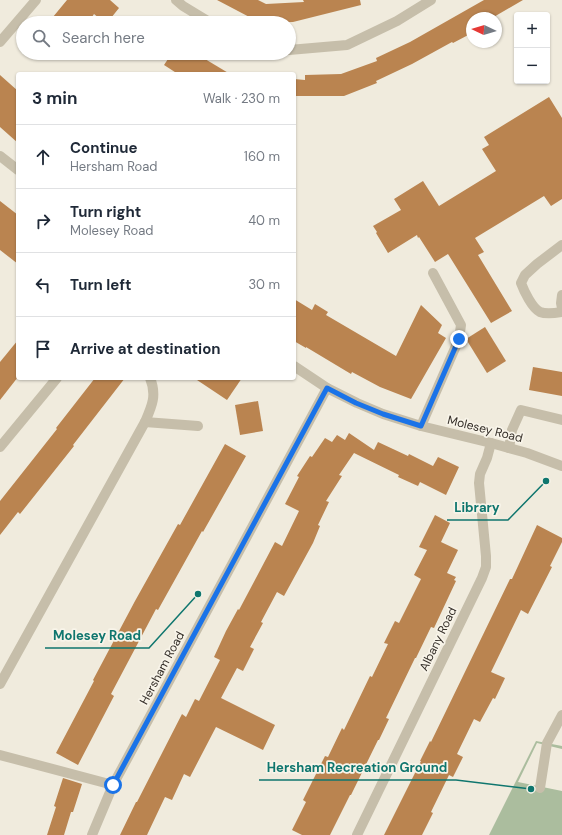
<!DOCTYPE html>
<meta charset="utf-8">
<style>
body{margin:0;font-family:"DM Sans",sans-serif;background:#f2f2f3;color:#1f2937}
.controls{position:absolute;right:12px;top:12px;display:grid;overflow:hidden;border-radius:4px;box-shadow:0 1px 3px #0004}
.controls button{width:36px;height:36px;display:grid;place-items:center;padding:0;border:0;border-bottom:1px solid #e0e1e3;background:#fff;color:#1f2937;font:20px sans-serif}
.compass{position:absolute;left:466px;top:12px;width:36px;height:36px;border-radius:50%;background:#fff;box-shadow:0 1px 3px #0004;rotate:274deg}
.stop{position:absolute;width:12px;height:12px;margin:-9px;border:3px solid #1a73e8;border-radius:50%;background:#fff}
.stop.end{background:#1a73e8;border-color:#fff;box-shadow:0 1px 4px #0008}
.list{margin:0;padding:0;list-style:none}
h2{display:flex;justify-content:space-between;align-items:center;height:52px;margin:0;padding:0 16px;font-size:17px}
h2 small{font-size:13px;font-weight:400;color:#747a83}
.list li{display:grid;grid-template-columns:26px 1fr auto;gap:12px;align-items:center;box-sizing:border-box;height:64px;padding:0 16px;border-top:1px solid #e0e1e3}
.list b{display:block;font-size:15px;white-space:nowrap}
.list p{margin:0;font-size:13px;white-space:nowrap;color:#747a83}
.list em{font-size:13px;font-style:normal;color:#747a83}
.icon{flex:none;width:22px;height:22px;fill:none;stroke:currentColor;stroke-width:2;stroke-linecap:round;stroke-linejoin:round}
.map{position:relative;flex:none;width:562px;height:835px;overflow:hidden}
.search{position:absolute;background:#fff;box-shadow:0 1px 3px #0004;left:16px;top:16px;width:280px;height:44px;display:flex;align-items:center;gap:10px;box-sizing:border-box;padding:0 14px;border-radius:22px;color:#747a83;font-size:15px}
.panel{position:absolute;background:#fff;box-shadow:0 1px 3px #0004;left:16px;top:72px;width:280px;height:308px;border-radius:4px}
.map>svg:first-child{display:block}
</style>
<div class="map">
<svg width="562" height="835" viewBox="0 0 562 835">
<rect width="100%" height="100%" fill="#f0ebdd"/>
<polygon fill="#abbd9e" points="536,741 562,746 562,749 537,743 518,782 562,791 562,835 489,835"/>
<g fill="#ba8450">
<polygon points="67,0 110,0 119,8 107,23 105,23 94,14 88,23 48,23"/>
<polygon points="217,0 258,0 266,4 304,2 303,0 360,0 361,5 293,22 261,23"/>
<polygon points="484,0 523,0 492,18 472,18 472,33 453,43 452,42 412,64 376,81 377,83 344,96 294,96 294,79 305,80 305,75 341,74 377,61 376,58 410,42"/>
<polygon points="172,53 195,53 230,74 178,74 164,65"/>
<polygon points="0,75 18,91 18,143 0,127"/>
<polygon points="549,97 562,118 562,199 551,206 544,196 475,238 484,252 478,255 512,311 491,323 448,254 435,262 419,237 418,238 417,235 388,253 376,233 377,232 373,226 401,210 394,199 423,181 439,206 496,171 482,149 489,145 484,137"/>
<polygon points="0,201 18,215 18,264 0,250"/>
<polygon points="294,299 312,310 315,304 328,312 326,315 396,356 421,305 442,325 438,333 446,338 411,399 380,387 352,372 351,374 306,347 306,348 294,341"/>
<polygon points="485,327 506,361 487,373 466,339"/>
<polygon points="18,340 18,377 0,400 0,362"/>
<polygon points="533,367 562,372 562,396 529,390"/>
<polygon points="95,378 125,378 73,445 74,446 20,514 18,512 0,535 0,501 57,429 56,428"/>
<polygon points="194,378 242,378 227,400"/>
<polygon points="258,401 263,431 240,435 235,405"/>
<polygon points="349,433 374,450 378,442 408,456 409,454 433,466 438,457 459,467 446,495 420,482 418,486 398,477 399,475 354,453 339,475 342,476 326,501 329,502 318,525 320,526 313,543 284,596 277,592 261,622 263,623 250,647 254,649 243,671 237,668 221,698 275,725 263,750 216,727 190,777 184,774 172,800 165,797 147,835 120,835 136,802 137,802 182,714 186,717 195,699 199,701 220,660 214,657 226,631 238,609 239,610 275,542 282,546 299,511 285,504 299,477 297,476 310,456 312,457 325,438 332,442 337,435 345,440"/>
<polygon points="225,444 246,456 203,532 202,531 158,610 156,609 111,694 114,696 78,765 56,753 94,681 93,680 135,601 178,524 180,525"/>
<polygon points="435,515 450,523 441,542 458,550 447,573 456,577 454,580 456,581 434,628 431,627 416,658 415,658 386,718 389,719 379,740 378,740 351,795 350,795 330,835 302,835 292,830 306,802 303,800 325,756 328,757 342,728 344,730 370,676 372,677 388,644 384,643 395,621 399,623 421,579 414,575 427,550 419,547"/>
<polygon points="537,525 562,538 562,542 550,566 552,567 528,614 521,610 491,672 505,678 495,699 493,698 480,722 474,719 457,754 463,757 453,777 449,775 431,812 433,813 422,835 384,835 421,761 420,761 430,741 431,742 510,579 512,579"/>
<polygon points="63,778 82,784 73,812 71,812 64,835 47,835 56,807 54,806"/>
</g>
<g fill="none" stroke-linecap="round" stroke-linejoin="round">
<g stroke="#c6beaa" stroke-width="10">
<polyline points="176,0 183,6 211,23"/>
<polyline points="0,42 36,0"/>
<polyline points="289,50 347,45 397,21 431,0"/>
<polyline points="0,156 18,170"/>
<path d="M562 245 537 264 525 275 521 283C524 291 532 308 540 312 545 314 556 313 562 312"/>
<polyline points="562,295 561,303 562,308"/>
<polyline points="294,366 327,388 357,403 383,414 421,426 491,443 527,453 562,466"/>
<polyline points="145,422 198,426"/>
<polyline points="421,426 459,339 461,325 433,273"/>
<polyline points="0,447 57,378"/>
<polyline points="509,448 512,430 521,410 562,420"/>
<path d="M0 684 145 422C152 406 157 395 150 378"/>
<polyline points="0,755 113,785"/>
<polyline points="540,788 547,743 562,715"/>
<polyline points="92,835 113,785 327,388"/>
<polyline points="357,835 482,578 486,567 486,556 479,483 480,474 487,458 491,443"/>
</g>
</g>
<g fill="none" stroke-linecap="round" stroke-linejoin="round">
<polyline stroke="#1a73e8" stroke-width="5" points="113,785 327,388 356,403 383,414 421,426 459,339"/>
</g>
<g text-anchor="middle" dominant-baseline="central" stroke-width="3.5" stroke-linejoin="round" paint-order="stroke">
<g font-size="12" fill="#352f29" stroke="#f8f4e9">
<text transform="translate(485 429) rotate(14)">Molesey Road</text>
<text transform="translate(438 639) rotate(-64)">Albany Road</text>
<text transform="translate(162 668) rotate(-62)">Hersham Road</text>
</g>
</g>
<path fill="none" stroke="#0f766e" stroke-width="1.5" d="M546 481L508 520H447M198 594L149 648H45M531 789L456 780H259"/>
<g fill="#0f766e" stroke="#f8f4e9" stroke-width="1.5">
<circle cx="546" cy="481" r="4"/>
<circle cx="198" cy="594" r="4"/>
<circle cx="531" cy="789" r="4"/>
</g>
<g font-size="13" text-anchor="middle" font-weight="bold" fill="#0f766e" stroke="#f8f4e9" stroke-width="3.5" stroke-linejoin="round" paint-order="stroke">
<text x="477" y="512">Library</text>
<text x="97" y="640">Molesey Road</text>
<text x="357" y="772">Hersham Recreation Ground</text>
</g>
</svg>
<div class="controls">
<button>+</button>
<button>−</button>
</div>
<svg class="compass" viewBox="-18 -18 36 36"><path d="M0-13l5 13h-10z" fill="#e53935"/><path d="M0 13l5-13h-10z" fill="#747a83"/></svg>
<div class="stop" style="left:113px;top:785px"></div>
<div class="stop end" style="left:459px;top:339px"></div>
<div class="search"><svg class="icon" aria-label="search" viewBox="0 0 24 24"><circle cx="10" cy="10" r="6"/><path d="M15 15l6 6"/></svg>Search here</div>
<section class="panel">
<h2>3 min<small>Walk · 230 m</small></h2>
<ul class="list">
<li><svg class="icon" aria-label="ahead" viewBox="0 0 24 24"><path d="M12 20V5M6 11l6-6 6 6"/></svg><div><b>Continue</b><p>Hersham Road</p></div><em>160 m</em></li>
<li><svg class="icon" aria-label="right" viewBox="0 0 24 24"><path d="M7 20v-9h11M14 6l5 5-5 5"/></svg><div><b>Turn right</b><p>Molesey Road</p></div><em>40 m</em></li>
<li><svg class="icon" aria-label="left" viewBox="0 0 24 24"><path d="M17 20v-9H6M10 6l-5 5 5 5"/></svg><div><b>Turn left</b></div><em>30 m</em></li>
<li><svg class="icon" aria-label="arrive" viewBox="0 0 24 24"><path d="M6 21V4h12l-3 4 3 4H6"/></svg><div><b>Arrive at destination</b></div></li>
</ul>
</section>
</div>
